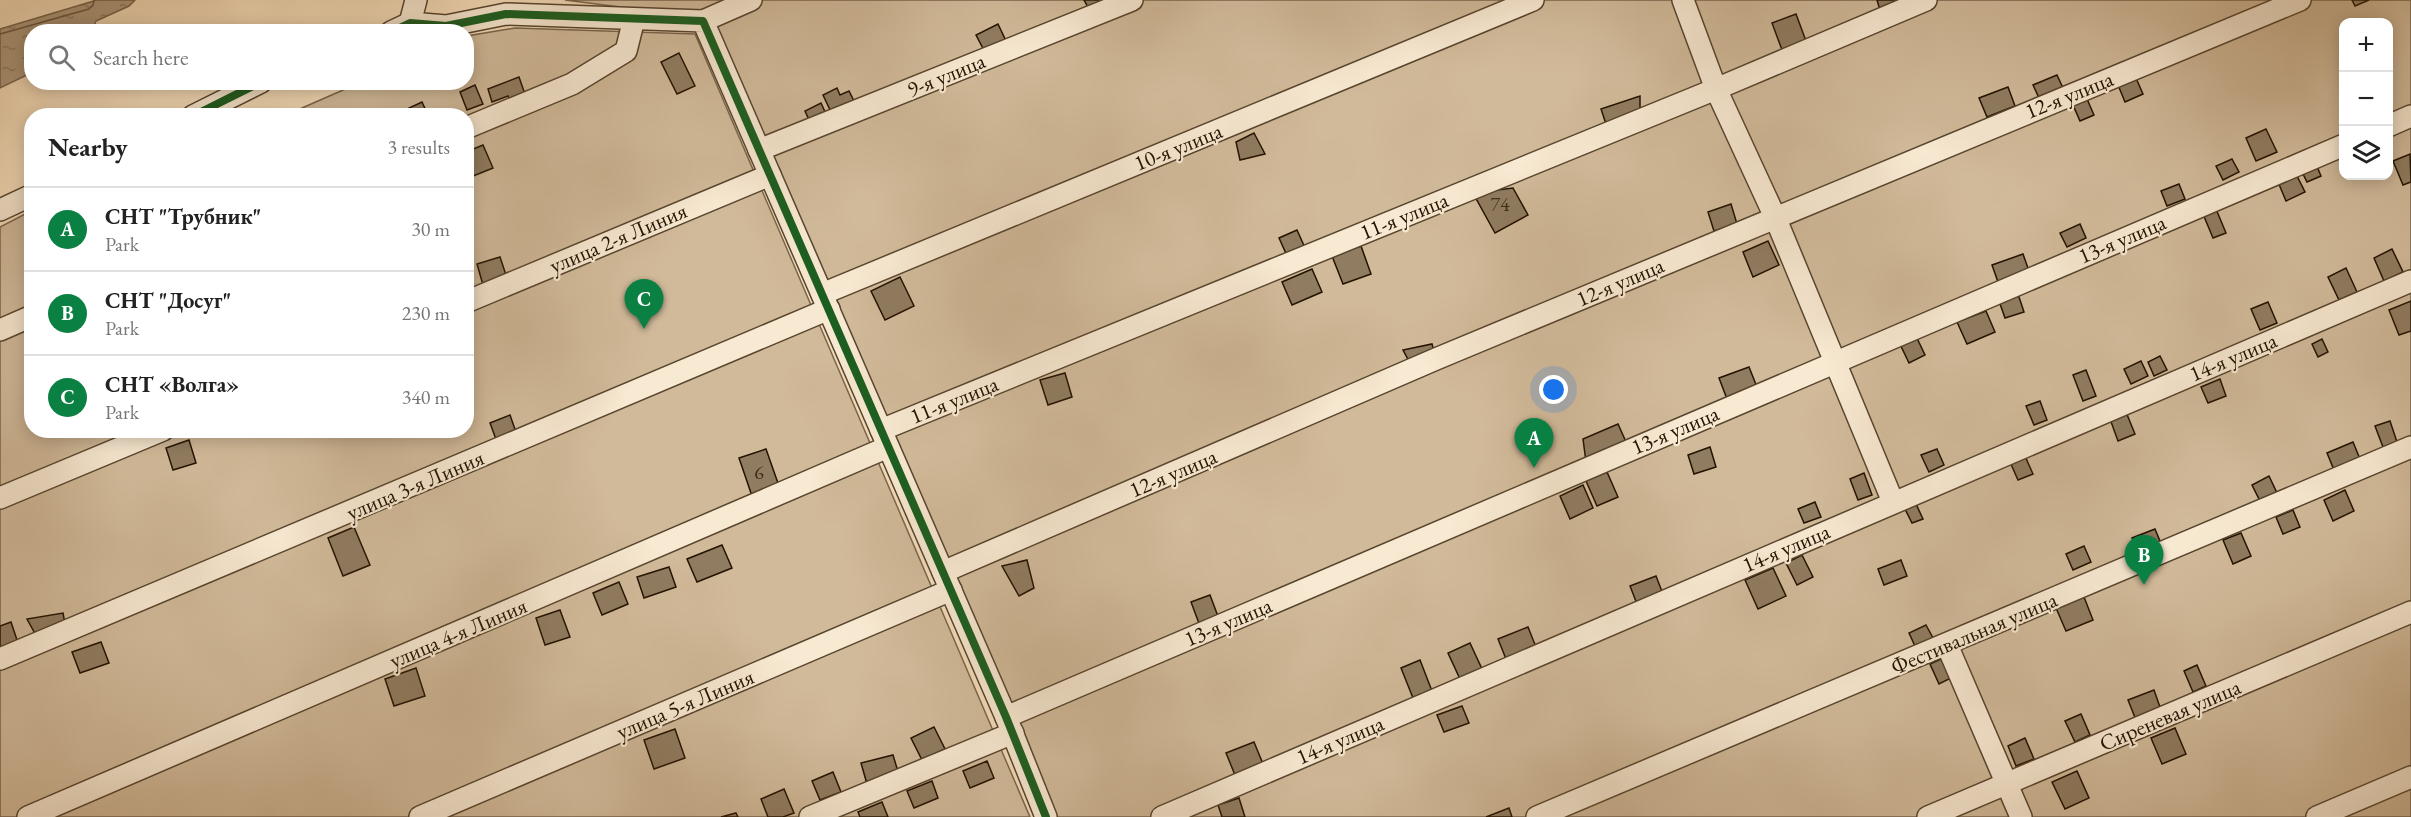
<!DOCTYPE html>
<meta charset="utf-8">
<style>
body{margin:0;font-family:"EB Garamond",serif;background:#f2f2f2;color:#222}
.controls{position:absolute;right:18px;top:18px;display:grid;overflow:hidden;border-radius:12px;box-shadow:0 3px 15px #0003}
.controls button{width:54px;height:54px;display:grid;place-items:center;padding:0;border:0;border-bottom:2px solid #e0e0e0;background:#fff;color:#222;font:30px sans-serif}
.you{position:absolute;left:1554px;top:390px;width:21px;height:21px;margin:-15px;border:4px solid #fff;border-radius:50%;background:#1a73e8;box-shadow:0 0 0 9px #1a73e833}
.badge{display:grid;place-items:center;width:39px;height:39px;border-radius:50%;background:#0b8043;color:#fff;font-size:20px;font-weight:700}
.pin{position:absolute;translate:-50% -50px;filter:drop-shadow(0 2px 3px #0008)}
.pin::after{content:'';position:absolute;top:32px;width:21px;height:18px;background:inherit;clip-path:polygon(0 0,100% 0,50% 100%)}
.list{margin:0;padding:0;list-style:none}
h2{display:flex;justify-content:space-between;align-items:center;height:78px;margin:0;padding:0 24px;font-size:26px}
h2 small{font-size:20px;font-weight:400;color:#767676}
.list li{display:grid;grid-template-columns:39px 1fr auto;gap:18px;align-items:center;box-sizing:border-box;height:84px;padding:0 24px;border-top:2px solid #e0e0e0}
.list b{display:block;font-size:22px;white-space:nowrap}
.list p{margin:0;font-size:20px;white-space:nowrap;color:#767676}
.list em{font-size:20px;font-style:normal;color:#767676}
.icon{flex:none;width:33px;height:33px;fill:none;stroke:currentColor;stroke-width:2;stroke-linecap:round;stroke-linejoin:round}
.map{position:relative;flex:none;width:2411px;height:817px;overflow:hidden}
.search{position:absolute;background:#fff;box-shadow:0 3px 15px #0003;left:24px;top:24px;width:450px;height:66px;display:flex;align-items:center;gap:15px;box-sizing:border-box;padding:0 21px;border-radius:24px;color:#767676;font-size:22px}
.panel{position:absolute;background:#fff;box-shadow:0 3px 15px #0003;left:24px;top:108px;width:450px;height:330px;border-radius:24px}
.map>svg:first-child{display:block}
</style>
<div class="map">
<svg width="2411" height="817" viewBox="0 0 2411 817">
<defs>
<pattern id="water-ripples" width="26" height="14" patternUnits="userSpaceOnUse" patternTransform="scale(1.5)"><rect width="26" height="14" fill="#ad987b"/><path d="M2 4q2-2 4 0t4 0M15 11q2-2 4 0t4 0" fill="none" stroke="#8c7b62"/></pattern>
</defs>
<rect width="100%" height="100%" fill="#f5ddba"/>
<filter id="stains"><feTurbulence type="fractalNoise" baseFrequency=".00333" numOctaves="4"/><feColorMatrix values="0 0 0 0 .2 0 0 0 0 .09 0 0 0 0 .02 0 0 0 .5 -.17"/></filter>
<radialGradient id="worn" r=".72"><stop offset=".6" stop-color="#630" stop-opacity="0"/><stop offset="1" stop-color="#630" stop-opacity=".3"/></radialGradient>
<g fill="#d1ba9a" stroke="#7a664d" stroke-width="1.5" fill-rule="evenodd">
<path d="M565 0H2411V817H1049L706 18ZM2344 22H2388V176H2344Z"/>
<polygon points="515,28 695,34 1030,817 0,817 0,227 31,211 32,430 466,430 466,116 286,115 359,83 466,82 467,36"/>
</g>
<polygon fill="url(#water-ripples)" stroke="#75624a" stroke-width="1.5" points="97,0 135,0 129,6 96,21 92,31 32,32 31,73 0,88 0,29"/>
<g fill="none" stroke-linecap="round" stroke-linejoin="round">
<polyline stroke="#68553e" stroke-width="1.5" points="0,34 89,9 93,5 94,0"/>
</g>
<g fill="#907c61" stroke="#221200" stroke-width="1.5">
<polygon points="1084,0 1109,0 1089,9"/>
<polygon points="1877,0 1909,0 1880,10"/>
<polygon points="2352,0 2369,0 2355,6"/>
<polygon points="1796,14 1806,41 1782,50 1772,23"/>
<polygon points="998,24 1007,43 986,54 976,35"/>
<polygon points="679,53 695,86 677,94 661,62"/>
<polygon points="2057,75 2063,88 2039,98 2033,85"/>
<polygon points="519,77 526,97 511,103 508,96 492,102 488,89"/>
<polygon points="2136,78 2143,94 2125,102 2118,85"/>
<polygon points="475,85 483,104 467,110 460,92"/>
<polygon points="2008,87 2015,106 1987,117 1979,98"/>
<polygon points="837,88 840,95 849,91 855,103 832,114 823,95"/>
<polygon points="1640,96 1640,112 1606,124 1601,109"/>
<polygon points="2087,99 2094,115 2080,121 2073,105"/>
<polygon points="422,102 428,115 413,116 409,108"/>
<polygon points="821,103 826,114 810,122 805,111"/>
<polygon points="2266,129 2277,152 2256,161 2246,138"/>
<polygon points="1254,133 1265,154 1240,160 1236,142"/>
<polygon points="483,145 493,168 466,179 466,152"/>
<polygon points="2410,154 2411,182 2403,185 2393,161"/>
<polygon points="2232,159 2239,172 2223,180 2216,166"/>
<polygon points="2316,164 2321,176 2307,182 2301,170"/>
<polygon points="2296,174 2305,192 2286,201 2278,182"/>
<polygon points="2179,184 2185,199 2167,206 2161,191"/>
<polygon points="1513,188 1528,215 1495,233 1473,193"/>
<polygon points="1731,204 1737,224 1714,231 1708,212"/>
<polygon points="2216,209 2226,233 2213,238 2203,214"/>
<polygon points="2080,224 2086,238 2067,247 2060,233"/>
<polygon points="1297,230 1306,250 1288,258 1279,238"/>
<polygon points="1768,241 1779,265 1753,277 1743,252"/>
<polygon points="1361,246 1371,274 1343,284 1332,256"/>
<polygon points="2392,249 2403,272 2384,281 2374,258"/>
<polygon points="2023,254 2029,271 1998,282 1992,265"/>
<polygon points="500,257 507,278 483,285 477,264"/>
<polygon points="2346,268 2357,292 2339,300 2328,277"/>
<polygon points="1312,269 1322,292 1292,305 1282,282"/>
<polygon points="900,277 914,306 885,320 871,291"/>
<polygon points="2018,294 2024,312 2005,318 1999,301"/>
<polygon points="2411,301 2411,331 2399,335 2389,310"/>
<polygon points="2268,302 2277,323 2260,330 2251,309"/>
<polygon points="1986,311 1995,332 1967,344 1957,322"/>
<polygon points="1915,334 1925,355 1909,363 1899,342"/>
<polygon points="2322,339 2328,352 2318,357 2312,344"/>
<polygon points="1432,344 1436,359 1411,365 1403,350"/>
<polygon points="2160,356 2167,370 2154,376 2148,362"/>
<polygon points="2141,361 2148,376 2131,384 2124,369"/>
<polygon points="1749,367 1757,387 1727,399 1719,378"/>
<polygon points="2086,370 2096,396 2083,401 2073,375"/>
<polygon points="1065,373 1072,397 1048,405 1040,380"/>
<polygon points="2220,379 2226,396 2208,403 2201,387"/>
<polygon points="2040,401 2047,420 2034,425 2026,406"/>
<polygon points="2126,412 2135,434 2118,441 2110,419"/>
<polygon points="510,415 517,435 497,442 490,423"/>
<polygon points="2390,421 2397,442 2383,447 2375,426"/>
<polygon points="1618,424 1627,444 1586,462 1583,439"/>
<polygon points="189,440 196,463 173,470 166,448"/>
<polygon points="2353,442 2360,459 2334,470 2327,453"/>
<polygon points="1710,447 1716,467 1694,474 1688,455"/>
<polygon points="766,449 779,486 752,496 739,458"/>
<polygon points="1937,449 1944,465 1929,472 1921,455"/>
<polygon points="2025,456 2033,474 2018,480 2010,462"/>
<polygon points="1607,472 1618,497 1597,506 1586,481"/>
<polygon points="1864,473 1872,495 1858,500 1850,479"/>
<polygon points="2269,476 2277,493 2260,501 2252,485"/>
<polygon points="1583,485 1593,508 1570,519 1560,496"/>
<polygon points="2345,490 2354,511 2333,521 2324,500"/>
<polygon points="1815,502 1821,517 1804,523 1798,509"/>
<polygon points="1916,504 1923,519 1912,523 1905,509"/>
<polygon points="2293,510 2300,527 2283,534 2276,517"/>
<polygon points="354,527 370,565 343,576 328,538"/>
<polygon points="2155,529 2162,546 2139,555 2132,538"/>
<polygon points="2241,533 2251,556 2233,564 2223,540"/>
<polygon points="722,545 732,568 697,582 687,559"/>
<polygon points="2084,546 2091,562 2073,570 2066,554"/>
<polygon points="1802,555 1813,577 1797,585 1786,563"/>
<polygon points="1027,560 1034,588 1019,596 1002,566"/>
<polygon points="1901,560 1907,576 1884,585 1878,569"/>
<polygon points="669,567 676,587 644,598 637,577"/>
<polygon points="1773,568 1786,596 1758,609 1745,580"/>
<polygon points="1656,576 1663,594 1637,604 1630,586"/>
<polygon points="619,582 628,604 602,615 593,593"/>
<polygon points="1210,595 1219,619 1200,626 1191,602"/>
<polygon points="2084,597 2093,620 2066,631 2056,608"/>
<polygon points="560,610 570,637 545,645 536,618"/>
<polygon points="63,613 65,624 38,639 27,619"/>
<polygon points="11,622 18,643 0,649 0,626"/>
<polygon points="1926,625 1933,638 1915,646 1909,633"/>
<polygon points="1528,627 1536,647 1506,659 1498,639"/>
<polygon points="101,642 109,663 80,673 72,652"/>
<polygon points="1470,643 1482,669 1460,679 1448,653"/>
<polygon points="1941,659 1951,678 1939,684 1930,664"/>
<polygon points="1420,660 1432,691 1413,698 1401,668"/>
<polygon points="2197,665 2206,686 2193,692 2184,671"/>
<polygon points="416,668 425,696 394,706 385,679"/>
<polygon points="2154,690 2161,710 2136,720 2128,700"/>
<polygon points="1462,706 1469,723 1444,732 1437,715"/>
<polygon points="2081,714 2090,735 2075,742 2065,721"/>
<polygon points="934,727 945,749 922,760 911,738"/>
<polygon points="2175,728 2186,754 2162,764 2151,738"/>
<polygon points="675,729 685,758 654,769 644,740"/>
<polygon points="2025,738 2034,759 2016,766 2008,746"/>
<polygon points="1254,742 1263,764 1235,775 1226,753"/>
<polygon points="893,755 899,775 867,784 861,763"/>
<polygon points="987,761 994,778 970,788 963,771"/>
<polygon points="2077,771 2089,798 2065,809 2052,782"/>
<polygon points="833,772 841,792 820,800 812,781"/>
<polygon points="932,781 938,798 914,808 907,791"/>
<polygon points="784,789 794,813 783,817 768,817 761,799"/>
<polygon points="1239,798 1245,817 1222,817 1218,805"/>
<polygon points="882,802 888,817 860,817 858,812"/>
<polygon points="1509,808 1512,817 1486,817"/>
<polygon points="736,813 738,817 721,817"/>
</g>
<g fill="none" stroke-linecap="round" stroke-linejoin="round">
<g stroke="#57452e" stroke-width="24">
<g id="minor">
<polyline points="1683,0 1716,89 1775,217 1893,502"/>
<polyline points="703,21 751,0"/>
<polyline points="410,23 416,0"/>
<polyline points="391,32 410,23 446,26 506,14 703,21 1006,717 1046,817"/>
<polyline points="193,116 261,82"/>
<polyline points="2388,126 2411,116"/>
<polyline points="466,128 572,84 626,51 634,19"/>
<polyline points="759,150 1132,0"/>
<polyline points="0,210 32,195"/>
<polyline points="822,294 1533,0"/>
<polyline points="466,302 770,175"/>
<polyline points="0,330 32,316"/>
<polyline points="881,430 1716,89 1926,0"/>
<polyline points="0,498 163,430"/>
<polyline points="943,572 1436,359 2300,0"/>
<polyline points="1947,645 2021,817"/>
<polyline points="0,659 829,309"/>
<polyline points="1006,717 2344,145"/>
<polyline points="28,817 888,447"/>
<polyline points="420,817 951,590"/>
<polyline points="810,817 1013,733"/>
<polyline points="1162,817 2411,281"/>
<polyline points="1537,817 2411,447"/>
<polyline points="1928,817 2411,612"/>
<polyline points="2317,817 2411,777"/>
</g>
</g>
<use href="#minor" stroke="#f8e9d2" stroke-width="21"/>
<g stroke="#f8e9d2" stroke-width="11">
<g id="cycleway">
<polyline points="391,32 410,23 446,26 506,14 703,21 1006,717 1046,817"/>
<polyline points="193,116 261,82"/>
</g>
</g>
<use href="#cycleway" stroke="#1b5e20" stroke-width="8"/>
</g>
<g text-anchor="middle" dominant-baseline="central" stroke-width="4.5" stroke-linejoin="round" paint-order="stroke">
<g font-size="20" fill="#3e2c18">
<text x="1500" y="204">74</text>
<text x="759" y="472">6</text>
</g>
<g font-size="22" fill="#221200" stroke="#f8e9d2">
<text transform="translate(946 75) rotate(-22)">9-я улица</text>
<text transform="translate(2069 95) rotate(-22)">12-я улица</text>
<text transform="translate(1178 147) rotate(-22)">10-я улица</text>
<text transform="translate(1404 216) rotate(-22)">11-я улица</text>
<text transform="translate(618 238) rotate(-23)">улица 2-я Линия</text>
<text transform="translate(2122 239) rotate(-23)">13-я улица</text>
<text transform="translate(1620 282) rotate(-23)">12-я улица</text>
<text transform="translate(2233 357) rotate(-23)">14-я улица</text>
<text transform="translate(954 400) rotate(-22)">11-я улица</text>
<text transform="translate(1675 430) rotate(-23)">13-я улица</text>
<text transform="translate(1173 473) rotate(-23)">12-я улица</text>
<text transform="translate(415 485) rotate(-23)">улица 3-я Линия</text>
<text transform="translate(1786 548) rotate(-23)">14-я улица</text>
<text transform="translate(1228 622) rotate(-23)">13-я улица</text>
<text transform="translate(458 633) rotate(-23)">улица 4-я Линия</text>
<text transform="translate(1974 633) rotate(-23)">Фестивальная улица</text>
<text transform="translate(685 704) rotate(-23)">улица 5-я Линия</text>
<text transform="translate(2170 715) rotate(-23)">Сиреневая улица</text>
<text transform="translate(1340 740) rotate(-23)">14-я улица</text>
</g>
</g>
<rect width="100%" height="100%" filter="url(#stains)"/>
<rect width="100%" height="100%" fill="url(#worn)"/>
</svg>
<div class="controls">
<button>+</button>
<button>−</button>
<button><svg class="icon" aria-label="layers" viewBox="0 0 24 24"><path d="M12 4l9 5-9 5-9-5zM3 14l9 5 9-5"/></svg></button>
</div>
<div class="you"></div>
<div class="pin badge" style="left:1534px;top:468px">A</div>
<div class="pin badge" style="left:2144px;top:585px">B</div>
<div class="pin badge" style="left:644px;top:329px">C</div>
<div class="search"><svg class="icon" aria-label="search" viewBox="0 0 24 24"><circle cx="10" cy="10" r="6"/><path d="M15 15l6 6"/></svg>Search here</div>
<section class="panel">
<h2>Nearby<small>3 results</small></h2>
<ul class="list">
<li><span class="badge">A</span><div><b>СНТ &quot;Трубник&quot;</b><p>Park</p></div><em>30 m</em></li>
<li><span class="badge">B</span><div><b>СНТ &quot;Досуг&quot;</b><p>Park</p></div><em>230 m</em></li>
<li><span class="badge">C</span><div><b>СНТ «Волга»</b><p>Park</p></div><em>340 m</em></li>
</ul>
</section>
</div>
